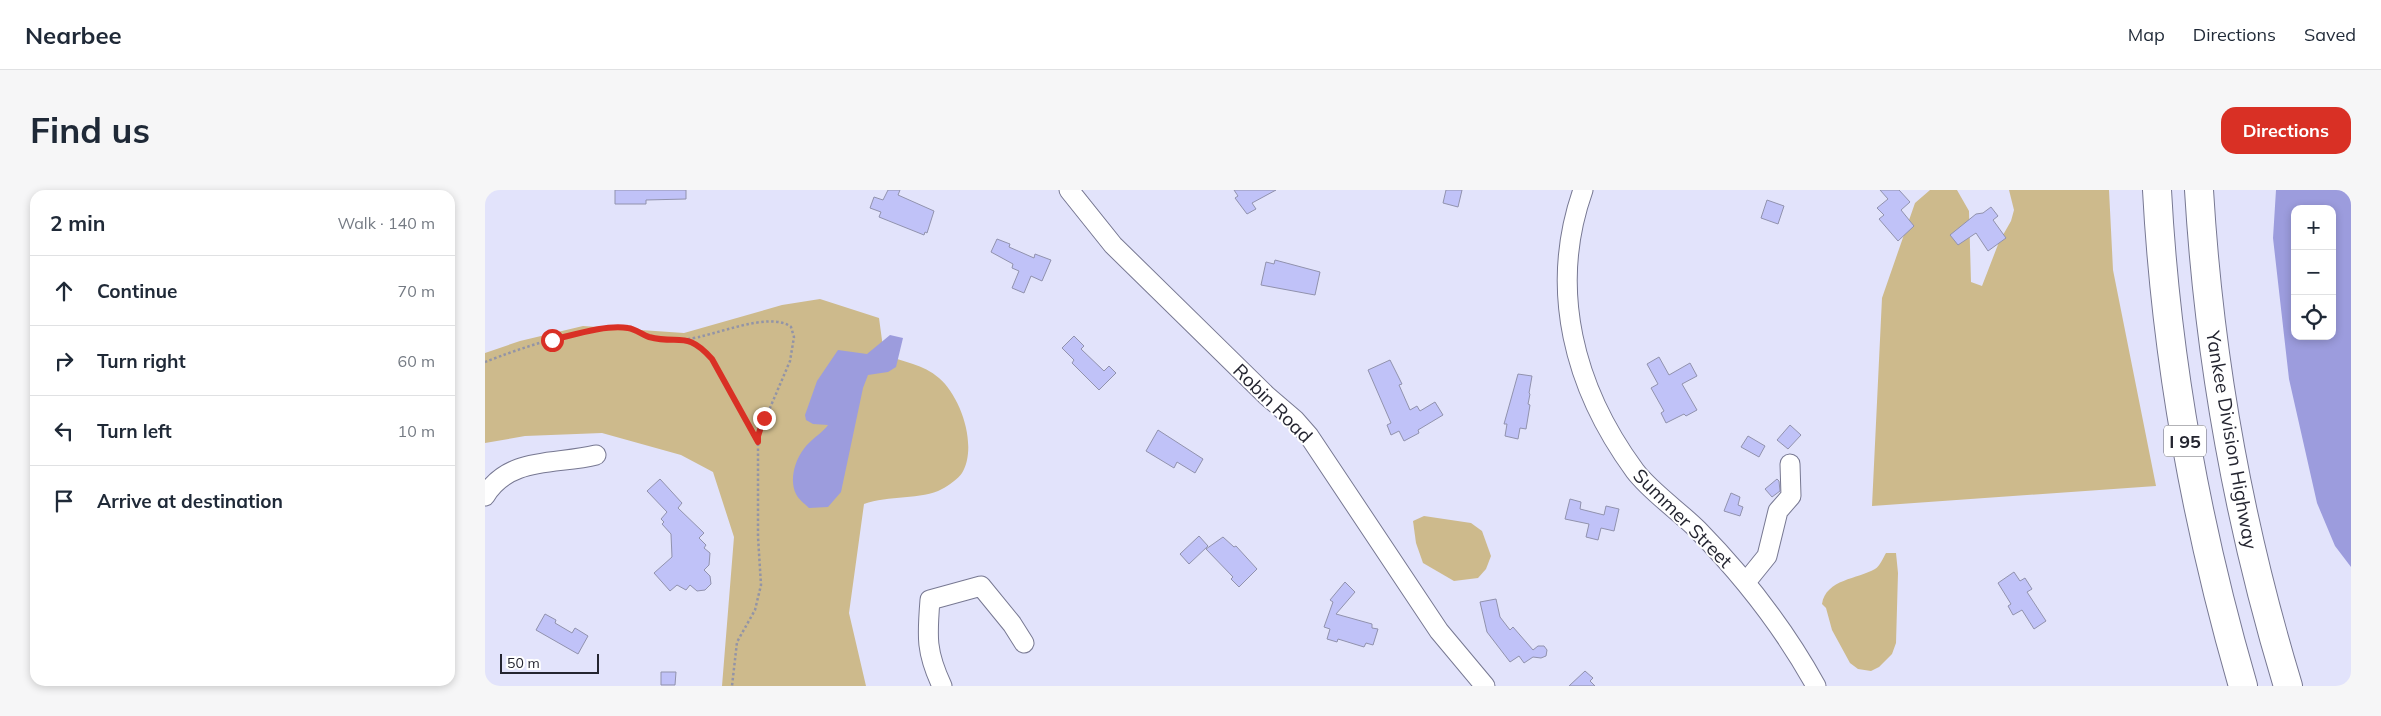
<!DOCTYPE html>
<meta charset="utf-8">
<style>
body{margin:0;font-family:Mulish,sans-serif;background:#f6f6f7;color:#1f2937}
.controls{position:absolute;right:15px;top:15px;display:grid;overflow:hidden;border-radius:10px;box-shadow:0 2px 8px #0003}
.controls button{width:45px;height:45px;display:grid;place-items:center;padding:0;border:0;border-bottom:1px solid #e0e1e3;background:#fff;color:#1f2937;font:25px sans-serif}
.scale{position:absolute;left:15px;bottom:12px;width:99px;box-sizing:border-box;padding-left:5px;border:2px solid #242530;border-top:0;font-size:14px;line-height:18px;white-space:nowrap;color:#242530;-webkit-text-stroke:4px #fff;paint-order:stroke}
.stop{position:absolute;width:15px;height:15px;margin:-11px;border:4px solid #d93025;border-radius:50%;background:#fff}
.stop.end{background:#d93025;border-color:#fff;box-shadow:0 1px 5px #0008}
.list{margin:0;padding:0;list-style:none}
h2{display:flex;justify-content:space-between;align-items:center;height:65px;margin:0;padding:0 20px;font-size:21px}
h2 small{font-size:16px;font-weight:400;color:#747a83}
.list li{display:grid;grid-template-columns:32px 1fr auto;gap:15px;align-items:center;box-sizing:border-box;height:70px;padding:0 20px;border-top:1px solid #e0e1e3}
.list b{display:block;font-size:19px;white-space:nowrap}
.list em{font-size:16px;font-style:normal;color:#747a83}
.icon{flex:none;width:28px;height:28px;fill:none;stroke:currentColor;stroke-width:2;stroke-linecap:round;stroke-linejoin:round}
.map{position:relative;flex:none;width:1866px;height:496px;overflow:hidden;border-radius:15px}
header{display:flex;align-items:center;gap:30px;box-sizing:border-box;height:70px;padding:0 25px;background:#fff;border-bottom:1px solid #e0e1e3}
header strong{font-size:24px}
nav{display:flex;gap:28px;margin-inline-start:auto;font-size:18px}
.intro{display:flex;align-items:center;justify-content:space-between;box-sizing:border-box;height:120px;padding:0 30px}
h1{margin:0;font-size:35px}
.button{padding:12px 22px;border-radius:15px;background:#d93025;color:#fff;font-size:18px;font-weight:700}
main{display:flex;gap:30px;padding:0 30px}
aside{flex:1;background:#fff;border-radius:15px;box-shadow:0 2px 8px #0003}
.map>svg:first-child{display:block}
</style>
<header>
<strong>Nearbee</strong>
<nav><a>Map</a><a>Directions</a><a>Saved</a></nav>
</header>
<div class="intro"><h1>Find us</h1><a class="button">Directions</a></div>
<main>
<aside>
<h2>2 min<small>Walk · 140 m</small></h2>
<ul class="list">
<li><svg class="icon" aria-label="ahead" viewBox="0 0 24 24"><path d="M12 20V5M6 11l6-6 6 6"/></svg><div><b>Continue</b></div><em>70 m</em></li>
<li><svg class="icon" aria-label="right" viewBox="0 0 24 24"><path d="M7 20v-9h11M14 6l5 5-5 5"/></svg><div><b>Turn right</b></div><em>60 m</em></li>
<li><svg class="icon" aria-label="left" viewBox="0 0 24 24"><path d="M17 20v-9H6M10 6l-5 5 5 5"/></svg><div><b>Turn left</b></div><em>10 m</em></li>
<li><svg class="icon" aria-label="arrive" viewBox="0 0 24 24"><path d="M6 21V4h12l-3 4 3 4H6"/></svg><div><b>Arrive at destination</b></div></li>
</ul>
</aside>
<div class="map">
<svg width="1866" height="496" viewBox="0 0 1866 496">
<rect width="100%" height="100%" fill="#e2e3fb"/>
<g fill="#cdba8c">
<polygon points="1445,0 1472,0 1484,21 1486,92 1497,96 1514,52 1526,31 1529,20 1524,0 1624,0 1628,80 1671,296 1387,316 1397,108 1430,13"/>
<path d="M335 109 394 128 399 165C419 172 438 174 454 188 476 207 493 256 477 283 474 288 463 296 457 299 437 310 403 305 379 314L364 423 381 496H237L249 347 228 282 196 265 117 243 40 246 0 253V163L35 151 98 136 199 143 297 115Z"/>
<polygon points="939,326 986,333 997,341 1006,366 1001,379 993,388 969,391 938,373 931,353 928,331"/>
<path d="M1401 363H1411L1413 383 1411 453 1407 464 1394 477 1386 481 1373 479 1365 473 1347 440 1341 418 1337 414C1341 389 1373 389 1390 379 1395 376 1398 368 1401 363Z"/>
</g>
<g fill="#9c9cdd" fill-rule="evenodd">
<path d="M1791 0H1866V377L1850 356 1832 313 1804 189 1788 48ZM1810 19H1847V146H1810Z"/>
<path d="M405 145 418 148 411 177 403 182 383 185 378 198 356 302 343 317 324 318C320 314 313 309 311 304 303 287 312 263 326 251 332 245 338 242 343 235L328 234 321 230 320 225 332 191 353 160 382 164Z"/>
</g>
<g fill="#c0c2f8" stroke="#9192ad">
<polygon points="130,0 201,0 201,9 161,10 161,14 130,14"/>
<polygon points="403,0 415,0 413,5 449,21 442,43 440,42 439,45 394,27 396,22 385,18 389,7 398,10"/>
<polygon points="749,0 791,0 767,13 771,19 762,24 750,8 753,6"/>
<polygon points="961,0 977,0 973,17 958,13"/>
<polygon points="1395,0 1414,0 1425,12 1416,20 1429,36 1413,51 1394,29 1399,25 1392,18 1403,9"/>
<polygon points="1282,10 1299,16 1293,34 1276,28"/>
<polygon points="1506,17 1513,26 1508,30 1521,48 1503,61 1491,43 1473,55 1465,45 1491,24 1498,23"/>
<polygon points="512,49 525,54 524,57 549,68 550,64 566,70 557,91 546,86 539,103 527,98 534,81 527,78 528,74 506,62"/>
<polygon points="790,70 835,82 830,105 776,95 781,72 789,74"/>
<polygon points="589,146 599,156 596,159 619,181 624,176 631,183 614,200 587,173 589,170 577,158"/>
<polygon points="1174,167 1184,185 1205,173 1212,186 1197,194 1212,220 1201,226 1199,224 1181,233 1176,223 1179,221 1166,198 1173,194 1162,174"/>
<polygon points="905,170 917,194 914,195 925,220 932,216 935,221 950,212 958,225 933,240 934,243 919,251 914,241 906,245 902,235 906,233 883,180"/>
<polygon points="1033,184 1047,186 1044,203 1045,204 1043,214 1045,215 1041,239 1035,238 1033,249 1020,246 1022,234 1019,234"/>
<polygon points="1305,235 1316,245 1303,259 1292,250"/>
<polygon points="673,240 718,269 710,283 692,272 689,278 661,261"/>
<polygon points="1263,246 1280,256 1274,267 1256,257"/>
<polygon points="175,289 197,313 193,318 219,343 214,348 221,355 219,358 225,363 224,375 219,380 225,386 226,394 220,400 212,401 205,395 201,400 192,395 185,401 169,383 187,367 186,344 177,334 179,332 176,329 182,322 162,301"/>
<polygon points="1292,289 1294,291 1295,301 1287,307 1280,299"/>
<polygon points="1246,303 1255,307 1253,315 1258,317 1255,326 1239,321"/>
<polygon points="1085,309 1096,312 1095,319 1119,325 1121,316 1134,319 1129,341 1116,338 1113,350 1101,347 1104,334 1080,329"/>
<polygon points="714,346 723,356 704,374 695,364"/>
<polygon points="738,347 749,357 751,356 772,379 754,397 746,389 748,387 721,359"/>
<polygon points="1529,382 1535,391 1540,388 1547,399 1542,402 1561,431 1549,439 1537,420 1528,425 1523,416 1526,414 1513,393"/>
<polygon points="860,392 870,402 851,424 887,434 887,438 893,439 888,455 881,453 879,457 853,449 852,452 842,449 845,439 839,437 848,412 845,410"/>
<polygon points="1011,409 1015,427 1025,440 1028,437 1048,460 1053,456 1059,456 1062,460 1061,466 1056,468 1048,467 1039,473 1034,466 1025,472 1002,442 995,412"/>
<polygon points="60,424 71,430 70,433 87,443 90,438 103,446 93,464 51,440"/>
<polygon points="1100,481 1108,488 1105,491 1110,496 1084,496"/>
<polygon points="176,482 191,482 190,495 176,495"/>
</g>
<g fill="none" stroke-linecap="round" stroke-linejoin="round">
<g stroke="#777892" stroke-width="21">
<g id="minor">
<polyline points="584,0 628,55 782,206 810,230 824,246 954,441 1000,496"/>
<path d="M1098 0C1063 99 1089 198 1150 281 1166 302 1194 321 1213 340 1260 388 1299 438 1331 496"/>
<path d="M0 306C24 266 72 275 111 265"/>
<polyline points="1261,392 1282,366 1293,321 1306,306 1305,274"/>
<path d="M457 496C441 462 442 447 445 410L496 396 527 434 539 453"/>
</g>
</g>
<g stroke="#777892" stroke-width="30">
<g id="highway">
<path d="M1672 0C1681 169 1711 334 1758 496"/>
<path d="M1714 0C1724 168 1754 335 1803 496"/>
</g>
</g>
<g stroke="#9394a6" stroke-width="2.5" stroke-dasharray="2.5 2.5" stroke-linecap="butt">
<polyline points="203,150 217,157 227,169 272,251"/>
<path d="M0 172C36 158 102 135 140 138 150 138 156 145 164 147 175 149 191 150 202 149 227 147 285 120 306 137L309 147 305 171 273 246V347L276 395 270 420 252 452 247 496"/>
</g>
<use href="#minor" stroke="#fff" stroke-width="19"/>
<use href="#highway" stroke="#fff" stroke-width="28"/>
</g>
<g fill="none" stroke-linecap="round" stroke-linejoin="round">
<path stroke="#d93025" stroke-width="6" d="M67 150C88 145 122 134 143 138 151 139 157 145 164 147 195 155 201 140 227 169L273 252V246L279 228"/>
</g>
<g text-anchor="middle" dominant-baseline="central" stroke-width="4" stroke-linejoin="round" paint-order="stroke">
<rect fill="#fff" stroke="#66666e" stroke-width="1" x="1679" y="235.5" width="42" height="31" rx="4"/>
<g font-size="18" font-weight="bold" fill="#242530">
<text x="1700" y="251">I 95</text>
</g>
<g font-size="19" fill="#242530" stroke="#fff">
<text transform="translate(788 213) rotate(45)">Robin Road</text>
<text transform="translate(1747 250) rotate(80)">Yankee Division Highway</text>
<text transform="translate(1198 328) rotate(45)">Summer Street</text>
</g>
</g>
</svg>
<div class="controls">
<button>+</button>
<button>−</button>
<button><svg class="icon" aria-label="locate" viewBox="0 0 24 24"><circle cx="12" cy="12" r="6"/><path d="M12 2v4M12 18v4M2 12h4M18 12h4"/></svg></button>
</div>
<div class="scale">50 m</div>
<div class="stop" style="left:67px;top:150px"></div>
<div class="stop end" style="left:279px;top:228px"></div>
</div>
</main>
